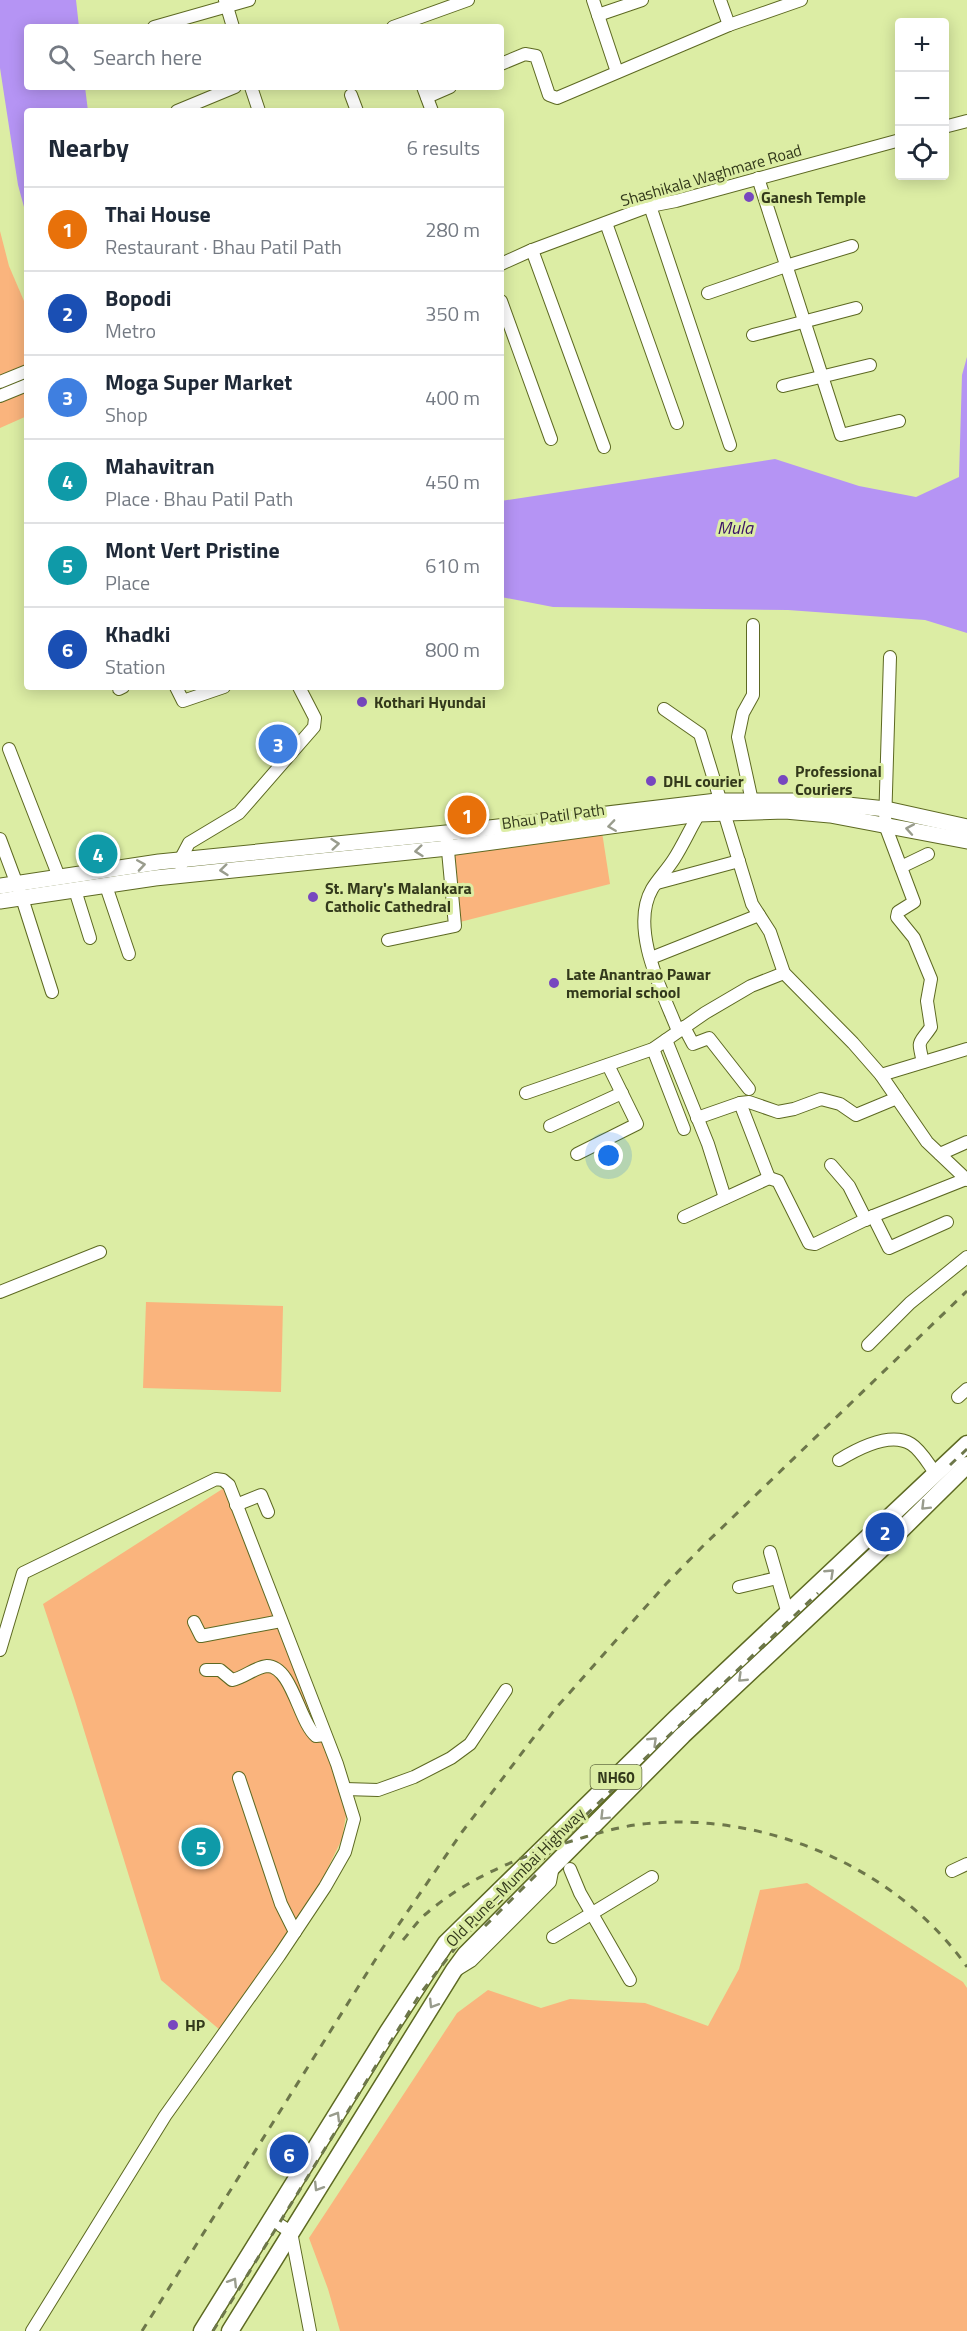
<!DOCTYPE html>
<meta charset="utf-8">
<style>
body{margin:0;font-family:"Titillium Web",sans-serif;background:#f2f2f3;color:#1f2937}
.controls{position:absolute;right:18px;top:18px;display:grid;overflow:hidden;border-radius:6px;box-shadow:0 3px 15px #0003}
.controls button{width:54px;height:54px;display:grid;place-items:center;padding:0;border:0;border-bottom:2px solid #e0e1e3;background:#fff;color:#1f2937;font:30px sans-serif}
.you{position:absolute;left:609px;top:1156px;width:21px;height:21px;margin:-15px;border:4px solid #fff;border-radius:50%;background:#1a73e8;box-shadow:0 0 0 9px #1a73e833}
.badge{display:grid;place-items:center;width:39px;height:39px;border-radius:50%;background:#2563eb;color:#fff;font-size:20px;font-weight:700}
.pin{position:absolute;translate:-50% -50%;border:3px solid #fff;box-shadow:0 2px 6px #0006}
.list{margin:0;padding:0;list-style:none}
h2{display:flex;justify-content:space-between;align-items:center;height:78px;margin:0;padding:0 24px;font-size:26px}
h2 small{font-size:20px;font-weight:400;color:#747a83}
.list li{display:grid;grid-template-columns:39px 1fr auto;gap:18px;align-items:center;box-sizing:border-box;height:84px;padding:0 24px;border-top:2px solid #e0e1e3}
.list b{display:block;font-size:22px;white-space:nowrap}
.list p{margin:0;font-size:20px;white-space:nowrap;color:#747a83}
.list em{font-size:20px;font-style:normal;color:#747a83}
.icon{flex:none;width:33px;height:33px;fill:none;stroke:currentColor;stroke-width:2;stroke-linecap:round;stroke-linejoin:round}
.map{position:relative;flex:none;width:967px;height:2331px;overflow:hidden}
.search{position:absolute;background:#fff;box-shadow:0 3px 15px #0003;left:24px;top:24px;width:480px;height:66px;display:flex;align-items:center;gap:15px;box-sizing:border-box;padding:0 21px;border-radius:6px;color:#747a83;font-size:22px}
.panel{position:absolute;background:#fff;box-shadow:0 3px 15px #0003;left:24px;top:108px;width:480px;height:582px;border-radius:6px}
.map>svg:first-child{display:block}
</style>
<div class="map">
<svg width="967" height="2331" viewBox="0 0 967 2331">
<rect width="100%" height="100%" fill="#dceda4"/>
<g fill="#fab47d">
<polygon points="0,231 9,266 27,308 27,416 0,428"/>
<polygon points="602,832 610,884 460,922 453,852"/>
<polygon points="146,1302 283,1306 281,1392 143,1388"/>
<polygon points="227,1486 351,1786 342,1839 300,1925 220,2030 161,1980 75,1701 43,1604"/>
<polygon points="807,1883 963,1982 967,1988 967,2331 340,2331 328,2289 309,2238 457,2013 488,1990 541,2008 570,1999 645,2003 708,2026 739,1969 760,1890"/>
</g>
<g fill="#b594f4">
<polygon points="0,0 76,0 79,27 27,27 27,87 85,87 88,111 27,111 27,218 18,185 0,68"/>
<polygon points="967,357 967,633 925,620 788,610 553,607 501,597 501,501 775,459 859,486 916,497 959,477 962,375"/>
</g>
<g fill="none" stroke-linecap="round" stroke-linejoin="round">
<g stroke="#5d6922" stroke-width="14">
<g id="minor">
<polyline points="225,0 233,27"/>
<polyline points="593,0 617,72"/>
<polyline points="720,0 729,25"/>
<polyline points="598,15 642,0"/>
<polyline points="154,27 249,0"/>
<polyline points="393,27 468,0"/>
<polyline points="501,64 525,54 536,56 549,95 557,98 729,25 801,0"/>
<polyline points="251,87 259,111"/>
<polyline points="423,87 432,111"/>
<polyline points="351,95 357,111"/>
<polyline points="427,97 450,87"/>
<polyline points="177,111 235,87"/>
<polyline points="944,127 967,121"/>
<polyline points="758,178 841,435 899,421"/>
<polyline points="650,206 730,445"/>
<polyline points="606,223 677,423"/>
<polyline points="532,250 604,447"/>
<polyline points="501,264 532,250 650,206 676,201 900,140"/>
<polyline points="708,293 786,266 852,246"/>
<polyline points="501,301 551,439"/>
<polyline points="753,335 856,308"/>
<polyline points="0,382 27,371"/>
<polyline points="783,386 870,365"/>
<polyline points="0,396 27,385"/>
<path d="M890 657 885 825 914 902 898 912 897 917 914 938 931 979 927 1001 931 1027C919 1045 917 1038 923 1062"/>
<polyline points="176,687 183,701 224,687"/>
<polyline points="119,689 123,687"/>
<polyline points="664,709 700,734 752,904 770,932 784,973 853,1043 881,1075 927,1142 967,1180"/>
<polyline points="9,749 59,877"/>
<polyline points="752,801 738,737 743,713 753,695 753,625"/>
<polyline points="0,839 22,898 52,992"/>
<polyline points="181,866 180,860 189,843 239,813 314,727 315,718 299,687"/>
<polyline points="901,867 928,854"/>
<polyline points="657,883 739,861"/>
<polyline points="106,886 129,954"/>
<polyline points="75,890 90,938"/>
<polyline points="388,940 455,926 447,840"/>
<polyline points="651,958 759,915"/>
<polyline points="684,1027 693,1044 709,1038 749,1089"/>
<path d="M678 1031C663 993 629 929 652 889 658 879 667 870 674 859 683 845 690 829 699 814"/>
<polyline points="666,1040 708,1144 725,1198"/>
<polyline points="653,1049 684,1129"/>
<polyline points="881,1075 967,1049"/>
<polyline points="526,1093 653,1049 705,1013 751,986 784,973"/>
<polyline points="697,1118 740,1103 749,1102 778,1112 794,1109 821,1099 840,1104 856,1115 897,1098"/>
<polyline points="550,1126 622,1093"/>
<polyline points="577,1154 637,1124 608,1065"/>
<polyline points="940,1154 967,1142"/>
<polyline points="831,1165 849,1186 866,1220"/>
<polyline points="769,1178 778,1181 809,1243 815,1244 873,1216 966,1179"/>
<polyline points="873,1216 889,1248 947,1222"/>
<polyline points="684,1217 769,1178 740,1103"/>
<polyline points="0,1292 100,1252"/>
<polyline points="868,1345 910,1303 967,1257"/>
<polyline points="958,1397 967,1389"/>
<path d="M839 1460C857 1449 890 1431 911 1444 921 1450 929 1465 936 1474"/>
<polyline points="236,1505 261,1495 268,1512"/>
<polyline points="770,1552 788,1614"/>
<polyline points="739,1587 777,1578"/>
<polyline points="194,1622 201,1636 281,1621"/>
<polyline points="0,1650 23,1573 216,1479 223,1480 229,1485 337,1764 354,1819 345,1852 325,1887 279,1956 165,2116 32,2331"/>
<path d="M206 1670H220L232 1680C244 1678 255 1667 267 1666 292 1666 299 1722 316 1736L325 1735"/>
<polyline points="239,1778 281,1904 295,1932"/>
<polyline points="345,1789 378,1790 414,1777 451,1758 470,1744 506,1690"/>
<polyline points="570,1869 580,1893 630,1980"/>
<polyline points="952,1871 967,1864"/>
<polyline points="553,1937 652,1877"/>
<polyline points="458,1969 471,1961 550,1882 553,1866"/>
<polyline points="272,2220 291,2232 310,2331"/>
</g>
</g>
<g stroke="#5d6922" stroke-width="17">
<g id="major">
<polyline points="0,886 159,862 446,833 717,801 792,801 838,804 886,809 967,827"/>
<polyline points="0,901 155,878 448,848 699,814 785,811 830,815 967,841"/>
</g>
</g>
<g stroke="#5d6922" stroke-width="19">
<g id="highway">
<polyline points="202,2331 387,2033 446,1943 676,1718 967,1444"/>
<polyline points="230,2331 454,1970 465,1955 683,1735 890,1541 967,1465"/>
</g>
</g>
<use href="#minor" stroke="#fff" stroke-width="12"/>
<use href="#major" stroke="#fff" stroke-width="15"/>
<use href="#highway" stroke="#fff" stroke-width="16"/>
<g stroke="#6d774a" stroke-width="3" stroke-dasharray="8 8" stroke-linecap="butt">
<polyline points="950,1465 967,1449"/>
<polyline points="485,1926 540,1871"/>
<path d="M403 1940C411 1931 418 1920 427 1913 464 1881 510 1861 556 1846 582 1838 608 1829 635 1825 757 1808 896 1865 967 1967"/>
<polyline points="142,2331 382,1949 462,1832 556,1708 666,1584 702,1547 967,1291"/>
<polyline points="213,2331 420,1994 466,1934 498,1899 818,1593"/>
</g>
</g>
<defs><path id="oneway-chevron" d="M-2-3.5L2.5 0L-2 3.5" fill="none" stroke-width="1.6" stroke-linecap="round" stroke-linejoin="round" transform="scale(1.5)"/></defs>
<g stroke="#999c8d">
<use href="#oneway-chevron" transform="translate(612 826) rotate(172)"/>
<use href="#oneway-chevron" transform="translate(910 829) rotate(-170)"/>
<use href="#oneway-chevron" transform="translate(335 844) rotate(-6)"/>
<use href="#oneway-chevron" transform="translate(419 851) rotate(174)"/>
<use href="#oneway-chevron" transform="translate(141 865) rotate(-9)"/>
<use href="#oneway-chevron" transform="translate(224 870) rotate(174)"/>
<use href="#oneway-chevron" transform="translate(925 1506) rotate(135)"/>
<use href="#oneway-chevron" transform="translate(830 1573) rotate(-43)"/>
<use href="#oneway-chevron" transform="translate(742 1678) rotate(136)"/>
<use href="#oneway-chevron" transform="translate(653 1741) rotate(-44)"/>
<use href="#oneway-chevron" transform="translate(604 1816) rotate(135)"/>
<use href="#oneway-chevron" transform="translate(433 2004) rotate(122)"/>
<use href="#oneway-chevron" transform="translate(336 2116) rotate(-59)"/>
<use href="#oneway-chevron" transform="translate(318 2187) rotate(122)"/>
<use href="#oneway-chevron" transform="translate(233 2282) rotate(-58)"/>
</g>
<g fill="#7747bf" stroke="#dceda4" stroke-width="2">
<circle cx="749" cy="197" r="6"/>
<circle cx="362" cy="702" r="6"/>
<circle cx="783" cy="780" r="6"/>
<circle cx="651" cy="781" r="6"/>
<circle cx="313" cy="897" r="6"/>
<circle cx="554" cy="983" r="6"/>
<circle cx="173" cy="2025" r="6"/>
</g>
<g text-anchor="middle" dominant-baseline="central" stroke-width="6" stroke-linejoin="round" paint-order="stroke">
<rect fill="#dceda4" stroke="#666f44" stroke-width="1.5" x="590.5" y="1765" width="51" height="24" rx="4.5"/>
<g font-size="15" font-weight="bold" fill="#33391b">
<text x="616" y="1777">NH60</text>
</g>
<g font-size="16" fill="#33391b" stroke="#dceda4">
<text transform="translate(711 175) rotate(-16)">Shashikala Waghmare Road</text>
<text transform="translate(553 816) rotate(-8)">Bhau Patil Path</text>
<text transform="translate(515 1877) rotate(-45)">Old Pune–Mumbai Highway</text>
</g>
<g font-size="16" font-weight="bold" fill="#33391b" stroke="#dceda4" text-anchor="start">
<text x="761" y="197">Ganesh Temple</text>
<text x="374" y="702">Kothari Hyundai</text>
<text x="795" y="771">Professional<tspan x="795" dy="18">Couriers</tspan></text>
<text x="663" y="781">DHL courier</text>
<text x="325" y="888">St. Mary's Malankara<tspan x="325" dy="18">Catholic Cathedral</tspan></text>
<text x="566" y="974">Late Anantrao Pawar<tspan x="566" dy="18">memorial school</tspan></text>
<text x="185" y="2025">HP</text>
</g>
<g font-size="18" font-style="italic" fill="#381165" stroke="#dceda4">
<text x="735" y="527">Mula</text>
</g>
</g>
</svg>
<div class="controls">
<button>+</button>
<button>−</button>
<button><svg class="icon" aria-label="locate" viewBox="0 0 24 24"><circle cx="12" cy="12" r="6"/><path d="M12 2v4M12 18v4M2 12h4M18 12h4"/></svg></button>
</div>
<div class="you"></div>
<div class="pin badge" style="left:467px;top:815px;background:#e8710a">1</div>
<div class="pin badge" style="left:885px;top:1532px;background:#1a4fb4">2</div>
<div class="pin badge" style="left:278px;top:744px;background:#3f7fe0">3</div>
<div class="pin badge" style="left:98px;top:854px;background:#0f9aa8">4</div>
<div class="pin badge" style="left:201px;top:1847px;background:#0f9aa8">5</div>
<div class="pin badge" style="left:289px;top:2154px;background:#1a4fb4">6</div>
<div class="search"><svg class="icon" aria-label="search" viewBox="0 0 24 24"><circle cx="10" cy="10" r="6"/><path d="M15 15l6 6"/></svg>Search here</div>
<section class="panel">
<h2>Nearby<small>6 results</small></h2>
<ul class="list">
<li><span class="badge" style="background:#e8710a">1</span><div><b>Thai House</b><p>Restaurant · Bhau Patil Path</p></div><em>280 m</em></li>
<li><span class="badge" style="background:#1a4fb4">2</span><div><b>Bopodi</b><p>Metro</p></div><em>350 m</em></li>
<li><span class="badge" style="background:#3f7fe0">3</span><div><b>Moga Super Market</b><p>Shop</p></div><em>400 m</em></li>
<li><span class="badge" style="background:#0f9aa8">4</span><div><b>Mahavitran</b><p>Place · Bhau Patil Path</p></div><em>450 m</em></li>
<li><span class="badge" style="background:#0f9aa8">5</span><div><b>Mont Vert Pristine</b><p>Place</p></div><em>610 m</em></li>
<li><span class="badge" style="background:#1a4fb4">6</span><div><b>Khadki</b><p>Station</p></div><em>800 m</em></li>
</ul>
</section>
</div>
